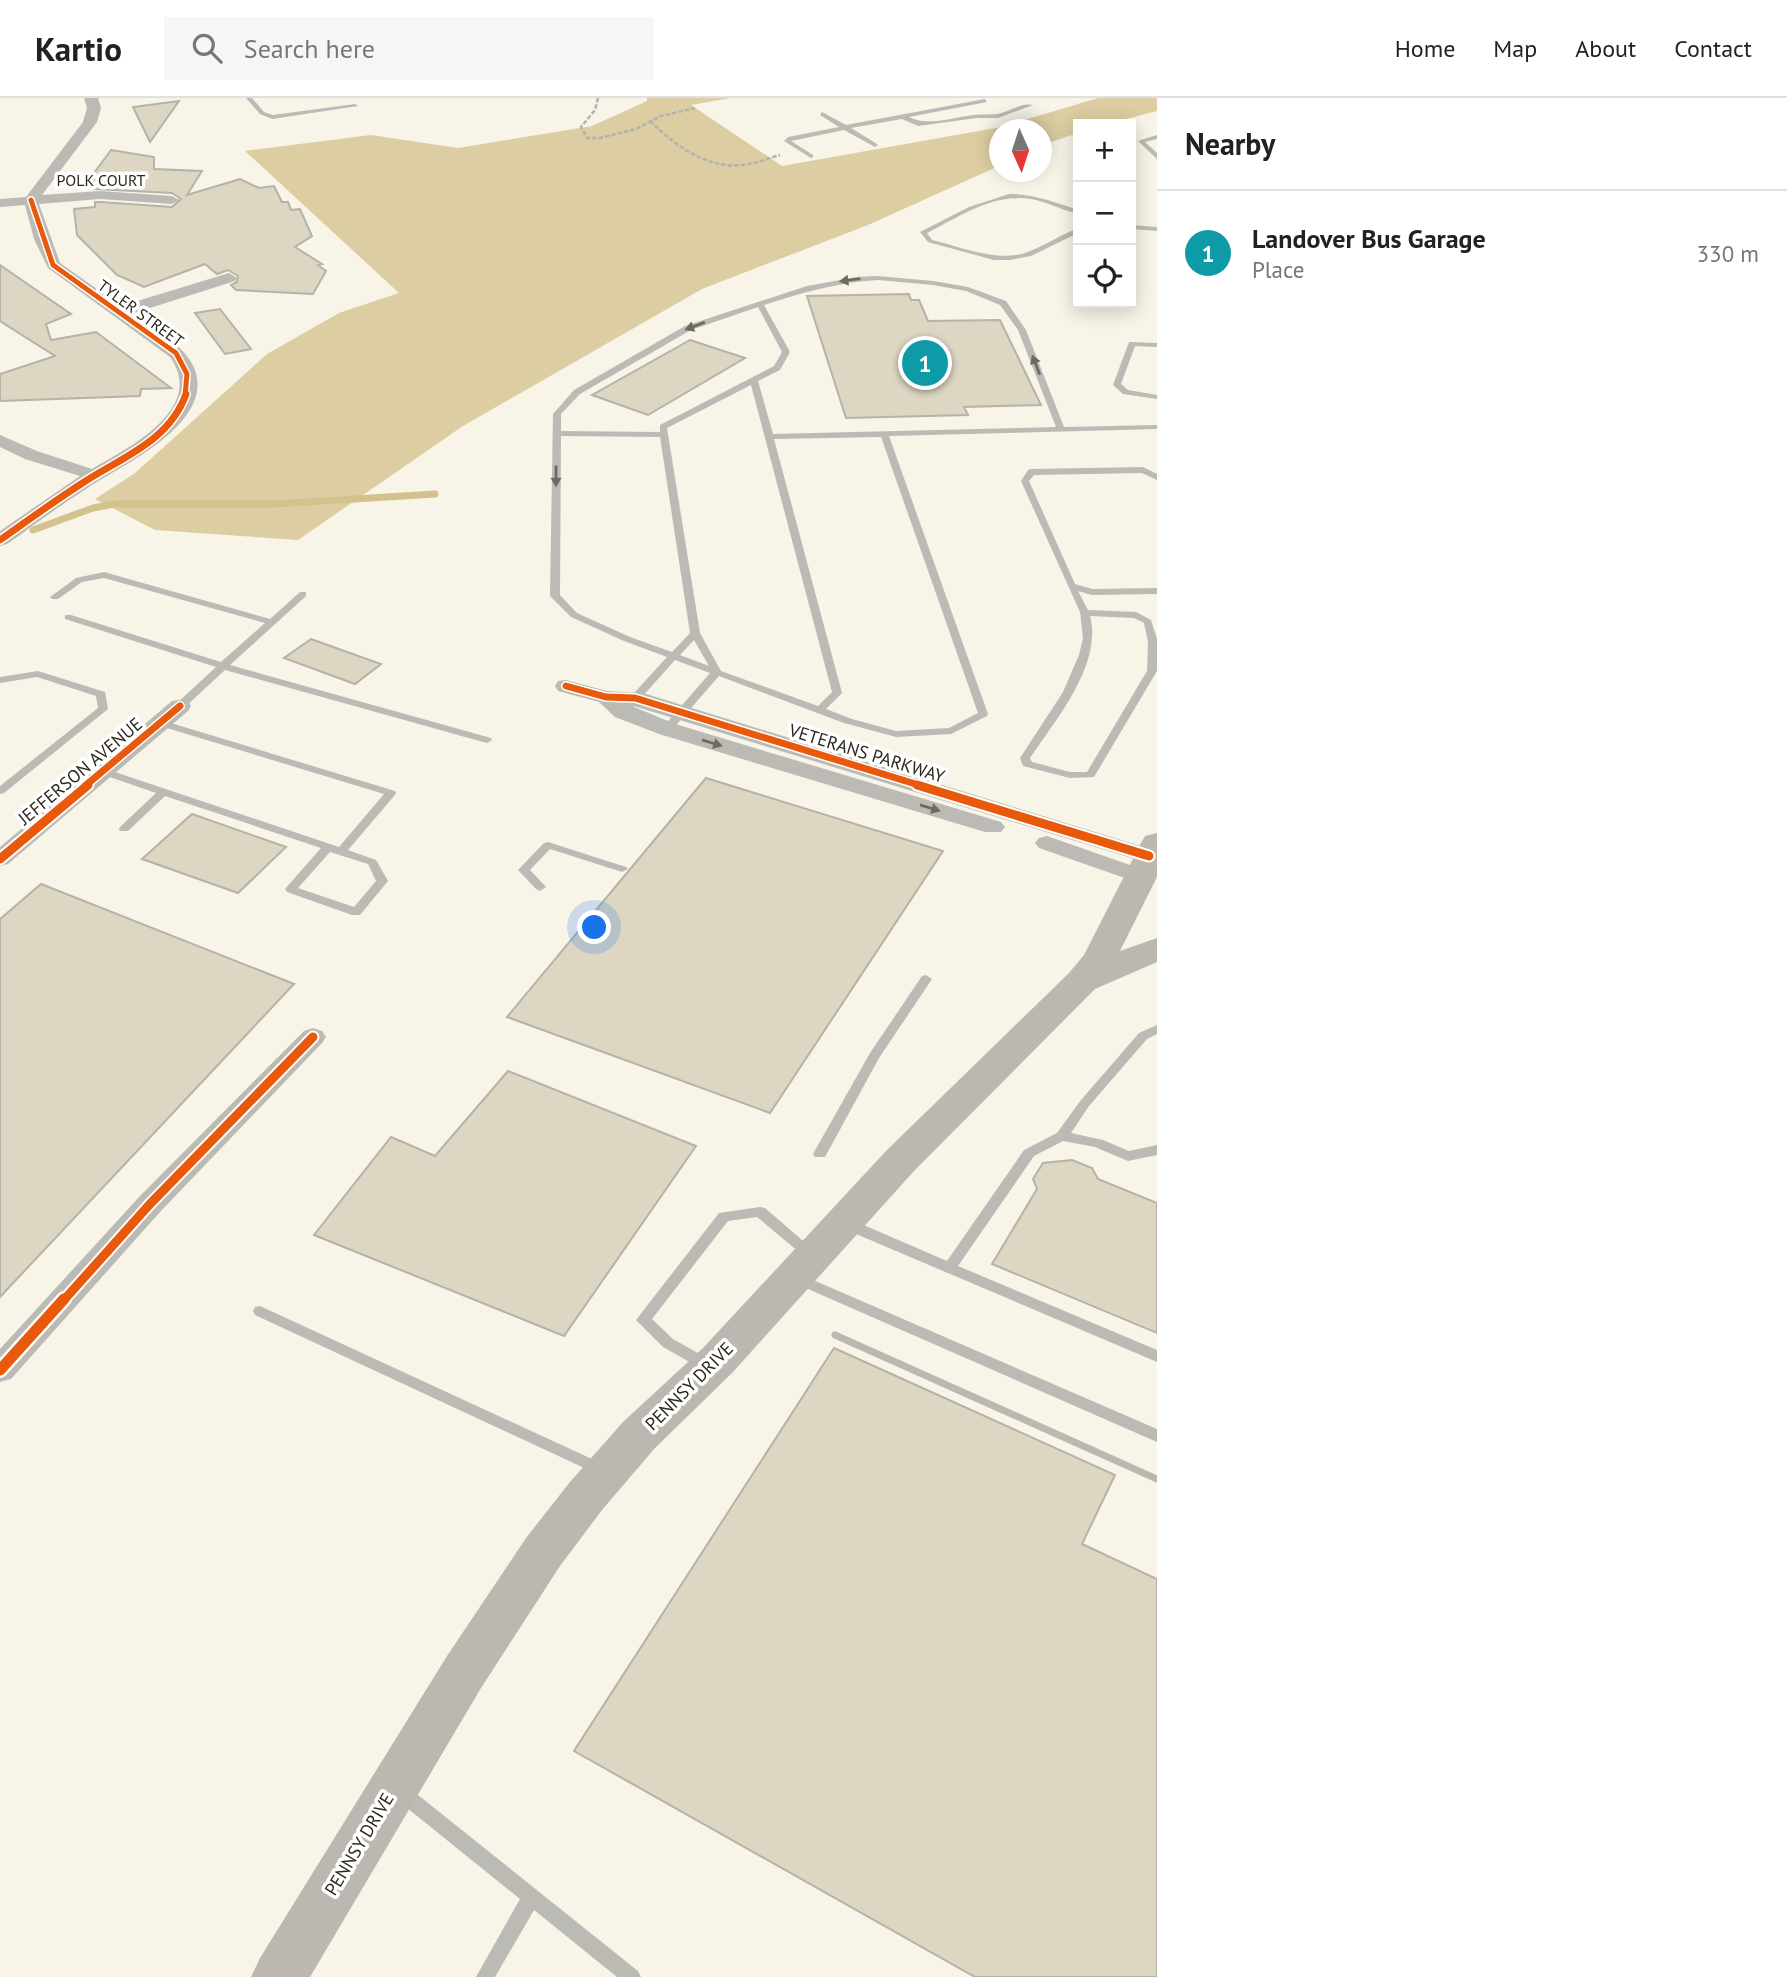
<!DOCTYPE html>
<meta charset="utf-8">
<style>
body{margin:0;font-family:"PT Sans",sans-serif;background:#f6f6f6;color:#222}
.controls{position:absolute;right:21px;top:21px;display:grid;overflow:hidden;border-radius:0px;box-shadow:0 4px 18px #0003}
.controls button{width:63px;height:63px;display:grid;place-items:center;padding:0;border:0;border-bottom:2px solid #e0e0e0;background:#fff;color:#222;font:35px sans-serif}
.compass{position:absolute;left:989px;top:21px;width:63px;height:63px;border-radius:50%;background:#fff;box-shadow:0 4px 18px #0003;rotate:177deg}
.you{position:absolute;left:595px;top:830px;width:24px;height:24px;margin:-18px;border:5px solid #fff;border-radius:50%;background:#1a73e8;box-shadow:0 0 0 10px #1a73e833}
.badge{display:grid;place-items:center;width:46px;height:46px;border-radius:50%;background:#2563eb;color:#fff;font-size:23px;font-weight:700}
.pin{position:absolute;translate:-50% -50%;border:4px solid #fff;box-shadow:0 2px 7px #0006}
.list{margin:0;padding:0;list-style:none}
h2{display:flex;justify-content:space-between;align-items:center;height:91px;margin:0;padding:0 28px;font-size:30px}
h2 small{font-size:23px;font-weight:400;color:#767676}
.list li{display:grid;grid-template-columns:46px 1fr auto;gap:21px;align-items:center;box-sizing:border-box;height:126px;padding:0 28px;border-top:2px solid #e0e0e0}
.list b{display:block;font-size:26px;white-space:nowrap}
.list p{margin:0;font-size:23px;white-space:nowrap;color:#767676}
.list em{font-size:23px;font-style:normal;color:#767676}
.icon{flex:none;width:38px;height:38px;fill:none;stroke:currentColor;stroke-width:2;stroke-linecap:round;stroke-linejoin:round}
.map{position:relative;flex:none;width:1157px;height:1879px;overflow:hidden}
header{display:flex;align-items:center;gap:42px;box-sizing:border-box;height:98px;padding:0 35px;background:#fff;border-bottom:2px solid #e0e0e0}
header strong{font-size:33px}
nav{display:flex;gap:38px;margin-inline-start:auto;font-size:24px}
.search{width:490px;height:63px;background:#f6f6f6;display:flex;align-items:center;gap:18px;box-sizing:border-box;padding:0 24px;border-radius:0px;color:#767676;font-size:26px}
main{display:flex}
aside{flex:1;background:#fff}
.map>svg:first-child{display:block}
</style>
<header>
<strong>Kartio</strong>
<div class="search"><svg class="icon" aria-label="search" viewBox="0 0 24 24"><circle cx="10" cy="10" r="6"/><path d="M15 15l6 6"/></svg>Search here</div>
<nav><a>Home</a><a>Map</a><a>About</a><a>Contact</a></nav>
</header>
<main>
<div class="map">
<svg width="1157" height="1879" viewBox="0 0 1157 1879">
<rect width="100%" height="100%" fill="#f8f4e7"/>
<polygon fill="#dccea2" points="647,0 731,0 691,7 782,68 1001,29 1098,0 1157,0 1157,13 1106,26 1078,26 1078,35 1042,47 1042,32 1000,32 999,68 868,127 702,191 463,328 298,442 155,432 95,401 135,375 267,256 339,215 399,195 245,53 371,37 458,50 592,28 647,3"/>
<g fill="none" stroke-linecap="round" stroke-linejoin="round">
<polyline stroke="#d3c28d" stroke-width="7" points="33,432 93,410 114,406 274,406 435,396"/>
</g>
<g fill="#dcd6c2" stroke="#b5b2a7" stroke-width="2">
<polygon points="179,3 150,44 133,9"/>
<polygon points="111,52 154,59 154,71 202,73 187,97 240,81 259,90 274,88 282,104 288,104 291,112 300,111 312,138 295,149 322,166 318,167 326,173 313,196 236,192 231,187 237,184 238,178 228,172 217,176 205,166 144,189 117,177 77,137 74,111 95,109 95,104 100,104 172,109 181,101 172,95 94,91 94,75"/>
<polygon points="0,167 71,216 46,226 51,242 96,234 171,290 141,291 140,298 0,303 0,276 55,258 0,223"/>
<polygon points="909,196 911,202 919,202 928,223 1000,222 1041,307 964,309 968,317 846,320 807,198"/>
<polygon points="220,211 251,251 225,256 195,215"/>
<polygon points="690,242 745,260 648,317 592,297"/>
<polygon points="311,541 381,566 355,586 284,560"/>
<polygon points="706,680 943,753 770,1015 507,919"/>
<polygon points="192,716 286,749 238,795 142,761"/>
<polygon points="41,786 294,886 0,1199 0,821"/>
<polygon points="508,973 696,1048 564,1238 314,1137 391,1039 435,1058"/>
<polygon points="1072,1062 1092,1070 1098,1081 1157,1105 1157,1235 992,1166 1037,1091 1033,1081 1043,1065"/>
<polygon points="834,1250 1115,1377 1082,1446 1157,1481 1157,1879 975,1879 574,1653"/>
</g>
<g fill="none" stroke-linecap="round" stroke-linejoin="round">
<g stroke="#b3b2ac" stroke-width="2.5" stroke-dasharray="4.5 2" stroke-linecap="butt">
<polyline points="598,0 595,12 581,29 587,40 600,40 636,31 661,18 695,10"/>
<path d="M650 23C675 47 706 71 742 67 755 66 768 60 780 57"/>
</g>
<g fill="#bcbab5" fill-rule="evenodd">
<polygon points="246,0 252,0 264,14 273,17 355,6 358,8 272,21 260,16"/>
<path d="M985 1 987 4 909 19C929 29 953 19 974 17 982 16 989 17 997 16 1009 14 1022 4 1033 7L998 20H977L918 28 902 21 851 30 877 46 878 47 875 49 844 32 791 43 813 57V59L811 60 784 43 788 39 839 29 820 17 822 14 846 27Z"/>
<polygon points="1157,37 1157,41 1145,44 1157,55 1157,61 1138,43"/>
<path d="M1009 96C1034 96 1055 104 1078 112V116C1062 112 1047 104 1031 101 993 95 959 119 927 135L932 142C962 149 995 164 1025 155 1042 149 1059 138 1076 131L1078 130V135L1031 158 1010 162H994L928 144 920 134 969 109Z"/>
<polygon points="1131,127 1157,129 1157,133 1131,131"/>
<path d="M878 178 933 183 968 189 1006 203 1026 232 1064 329 1157 327V331L889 338 988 616 987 618 951 636 896 639 844 625 719 578 671 633H663V629L710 575 675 562 633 609H625V605L667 559 624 543 571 519 550 498 553 316 574 292 685 228 807 188 857 179ZM878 182 933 187 966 193 1000 207 1018 232 1056 329 773 336 758 283 780 272 790 254 764 207C802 195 838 184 878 182ZM758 209 782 254 774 268 660 327V334L561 333V316L580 296 691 232ZM751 287 832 594 818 608 721 573 700 535 667 330ZM561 338 660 339 690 535 672 554 630 539 577 515 560 497ZM881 339 978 615 949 630 896 633 852 621 826 611 842 595 774 341ZM694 542 709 568 680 557Z"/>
<polygon points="1129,244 1157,245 1157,249 1135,248 1121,286 1128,292 1157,297 1157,301 1123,296 1113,287"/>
<path d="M1143 369 1157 376V382L1142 375 1034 377 1029 383 1075 486 1092 491 1157 490V496L1092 497 1078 493 1088 512 1136 514 1151 522 1157 541V573L1094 679 1070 680 1023 668 1020 660 1063 594 1079 557 1083 540 1080 514 1021 383 1028 372 1031 371ZM1090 518 1134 520 1144 525 1148 544 1147 573 1087 674H1070L1032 664 1030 660C1055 623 1103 566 1090 518Z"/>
<polygon points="104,474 270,521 300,494 306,494 306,498 230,567 491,640 492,642 487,645 483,644 225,572 184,610 176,610 176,606 216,569 65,521 65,517 71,517 221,564 265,525 104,480 82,484 58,501 52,501 50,499 76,480"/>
<polygon points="38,573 105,594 108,611 4,695 0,696 0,688 98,610 96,598 37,579 0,585 0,579"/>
<path d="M161 622 395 693 396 695 395 697 348 752 376 762 388 783 360 817H352L287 794 285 791 321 750 165 698 128 733H120L119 731 120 729 156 695 101 676 100 674 101 672H109L339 749 384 696 157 627V623ZM330 754 368 766 376 783 354 809 298 790Z"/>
<polygon points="548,744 626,769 628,771 622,774 550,751 530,772 546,789 540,793 536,791 518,772 544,745"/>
<polygon points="926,877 932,881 879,960 825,1059 815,1059 813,1056 870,955 922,878"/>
<polygon points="1157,927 1157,936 1147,941 1089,1008 1071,1035 1103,1042 1129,1053 1157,1047 1157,1057 1128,1063 1095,1049 1063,1043 1034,1058 958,1168 1157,1252 1157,1264 842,1130 840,1126 842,1122 852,1122 947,1163 1024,1052 1057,1035 1081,1002 1139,935"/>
<polygon points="760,1109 765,1110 817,1155 815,1159 805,1159 757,1119 728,1123 652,1221 673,1241 712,1263 714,1267 712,1271 707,1273 702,1271 663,1249 636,1222 719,1115"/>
<polygon points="797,1175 1157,1331 1157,1344 792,1184 790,1180 792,1176"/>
<polygon points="260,1208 605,1367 608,1371 605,1375 600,1377 595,1375 255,1217 253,1213 255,1209"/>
<polygon points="402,1687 408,1689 638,1873 641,1879 617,1879 534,1812 495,1879 476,1879 520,1801 396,1701 393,1695 396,1689"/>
</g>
<g fill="#bcbab5" fill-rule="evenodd">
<path d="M84 0H98L101 10 97 24 42 97 100 93 172 98 179 102 172 106 100 101 39 106 60 165 121 208 229 175 237 180 235 183 131 216C153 231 185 246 195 272 214 327 120 368 86 391 59 408 33 428 7 446L0 448V433L80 378 25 361 0 349V337L37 353 92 371C128 350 207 311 170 259L48 170 34 141 25 107 0 109V101L26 99 83 24 87 10Z"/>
<polygon points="566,582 607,593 643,595 1157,753 1157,763 1141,763 627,606 675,626 1001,724 1005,729 1001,734 985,734 659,636 615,619 599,604 558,593 555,588 558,583"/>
<polygon points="180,602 188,603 191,608 188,613 8,766 0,768 0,749 172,603"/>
<polygon points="1047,738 1147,773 1151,778 1147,783 1139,785 1039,750 1035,745 1039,740"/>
<polygon points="313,930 322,933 326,939 322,945 160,1114 11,1281 0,1284 0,1251 140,1098 304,933"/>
</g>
<polygon fill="#bcb8b1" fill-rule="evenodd" points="1157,735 1157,779 1120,853 1157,840 1157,864 1095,891 914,1073 733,1274 655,1350 602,1412 560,1468 481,1590 310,1879 251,1879 260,1860 447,1558 526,1440 570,1384 623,1324 703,1250 886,1053 1069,875 1084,857 1141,745 1145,738"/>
<polyline stroke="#bcb8b1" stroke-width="7" points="835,1237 1157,1381"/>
<g stroke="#fff" stroke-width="8">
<polyline id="cycleway-far3" points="31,102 53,167 176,255 187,276 185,298"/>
</g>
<g stroke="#fff" stroke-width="10">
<g id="cycleway-far2">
<path d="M0 442C27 423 53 404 81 386 120 360 169 344 186 296"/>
<polyline points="566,588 606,599 635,600 922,688"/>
<polyline points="85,688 180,608"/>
</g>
</g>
<g stroke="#fff" stroke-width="13">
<g id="cycleway-far1">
<polyline points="917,687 1149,758"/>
<polyline points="0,761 88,687"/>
<polyline points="63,1203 150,1106 313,939"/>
</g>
</g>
<g stroke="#fff" stroke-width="16">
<polyline id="cycleway" points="0,1272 64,1201"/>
</g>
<use href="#cycleway-far3" stroke="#e8590c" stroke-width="5"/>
<use href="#cycleway-far2" stroke="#e8590c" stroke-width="7"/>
<use href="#cycleway-far1" stroke="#e8590c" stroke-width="9"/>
<use href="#cycleway" stroke="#e8590c" stroke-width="11"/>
</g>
<defs><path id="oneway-solid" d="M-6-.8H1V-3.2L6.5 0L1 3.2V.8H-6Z" transform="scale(1.75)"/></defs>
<g fill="#6d6a62">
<use href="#oneway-solid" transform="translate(850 182) rotate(173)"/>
<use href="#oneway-solid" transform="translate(695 228) rotate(159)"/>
<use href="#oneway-solid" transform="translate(1036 267) rotate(-111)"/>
<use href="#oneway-solid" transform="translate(556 378) rotate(90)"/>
<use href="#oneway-solid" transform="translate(712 645) rotate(17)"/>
<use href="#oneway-solid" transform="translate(930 710) rotate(17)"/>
</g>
<g text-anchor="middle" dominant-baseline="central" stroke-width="7" stroke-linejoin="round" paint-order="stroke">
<g font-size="16" fill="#2c281e" stroke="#fff">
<text x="101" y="82">POLK COURT</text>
<text transform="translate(141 215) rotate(36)">TYLER STREET</text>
</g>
<g font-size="18" fill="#2c281e" stroke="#fff">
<text transform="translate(867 655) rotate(17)">VETERANS PARKWAY</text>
<text transform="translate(80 673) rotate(-40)">JEFFERSON AVENUE</text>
<text transform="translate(689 1288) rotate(-45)">PENNSY DRIVE</text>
<text transform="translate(359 1746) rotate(-59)">PENNSY DRIVE</text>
</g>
</g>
</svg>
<div class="controls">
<button>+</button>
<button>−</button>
<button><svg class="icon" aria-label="locate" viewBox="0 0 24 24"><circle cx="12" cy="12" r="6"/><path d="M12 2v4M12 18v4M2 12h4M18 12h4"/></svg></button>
</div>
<svg class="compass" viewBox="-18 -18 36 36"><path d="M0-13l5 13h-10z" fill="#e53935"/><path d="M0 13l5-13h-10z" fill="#767676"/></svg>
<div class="you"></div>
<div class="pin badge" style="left:925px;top:265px;background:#0f9aa8">1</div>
</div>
<aside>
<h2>Nearby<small></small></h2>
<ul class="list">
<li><span class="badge" style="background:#0f9aa8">1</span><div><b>Landover Bus Garage</b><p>Place</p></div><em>330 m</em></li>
</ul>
</aside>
</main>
